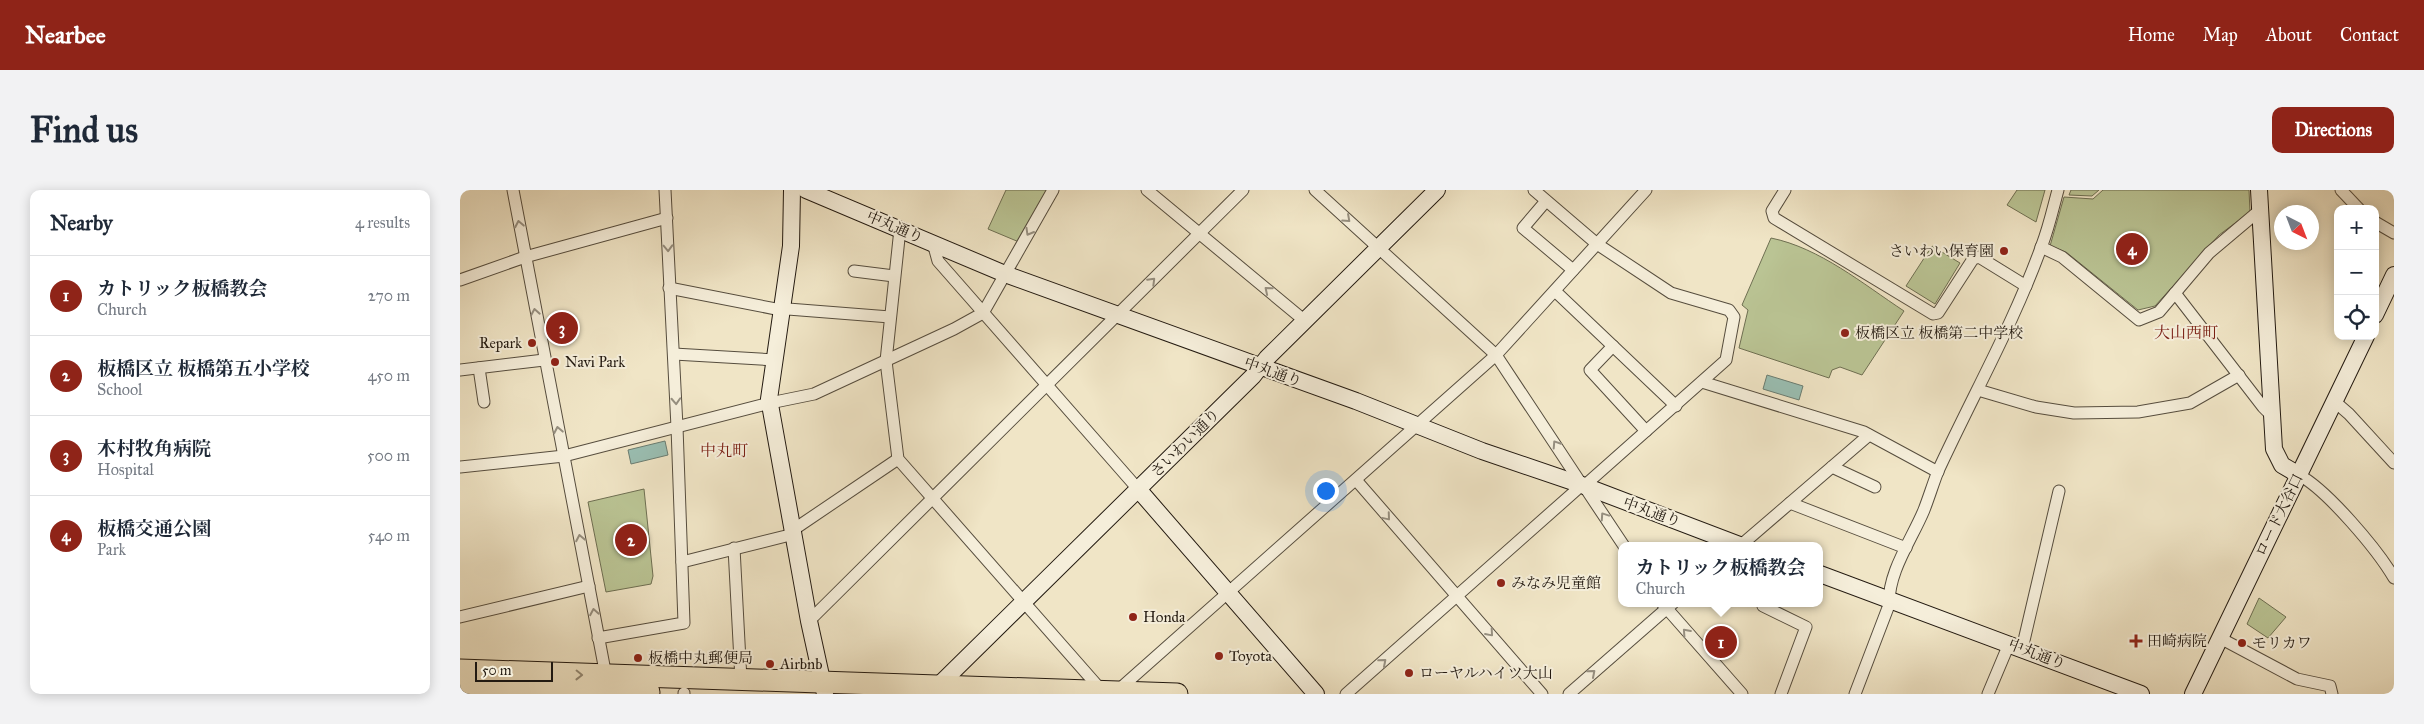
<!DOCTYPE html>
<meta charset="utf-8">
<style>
body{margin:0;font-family:"IM FELL Great Primer","Noto Serif JP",serif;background:#f2f2f3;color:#1f2937}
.controls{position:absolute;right:15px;top:15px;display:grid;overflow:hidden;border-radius:10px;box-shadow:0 2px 12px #0003}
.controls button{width:45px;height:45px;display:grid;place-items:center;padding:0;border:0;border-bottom:1px solid #e0e1e3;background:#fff;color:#1f2937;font:25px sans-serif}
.compass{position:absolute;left:1814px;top:15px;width:45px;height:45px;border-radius:50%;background:#fff;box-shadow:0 2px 12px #0003;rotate:138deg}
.scale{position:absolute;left:15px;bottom:12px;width:78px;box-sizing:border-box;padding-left:5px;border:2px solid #231a11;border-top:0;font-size:14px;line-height:18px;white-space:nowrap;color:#231a11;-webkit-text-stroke:4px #f5eeda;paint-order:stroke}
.you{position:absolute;left:865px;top:300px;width:18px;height:18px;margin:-12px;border:4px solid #fff;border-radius:50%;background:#1a73e8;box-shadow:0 0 0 8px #1a73e833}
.badge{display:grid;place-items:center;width:32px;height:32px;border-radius:50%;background:#8f2418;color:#fff;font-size:16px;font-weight:700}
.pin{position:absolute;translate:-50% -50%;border:2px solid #fff;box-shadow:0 1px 5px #0006}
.popup{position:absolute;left:1158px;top:352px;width:205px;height:65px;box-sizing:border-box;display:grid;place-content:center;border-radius:10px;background:#fff;filter:drop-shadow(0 1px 4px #0005);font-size:16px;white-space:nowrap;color:#747a83}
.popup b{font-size:19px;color:#1f2937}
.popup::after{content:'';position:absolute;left:50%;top:100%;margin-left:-10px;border:10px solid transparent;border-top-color:#fff}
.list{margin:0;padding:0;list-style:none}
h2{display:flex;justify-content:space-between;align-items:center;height:65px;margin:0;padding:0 20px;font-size:21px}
h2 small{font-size:16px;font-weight:400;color:#747a83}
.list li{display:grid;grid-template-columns:32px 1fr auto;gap:15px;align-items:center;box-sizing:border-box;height:80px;padding:0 20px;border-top:1px solid #e0e1e3}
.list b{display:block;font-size:19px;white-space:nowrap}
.list p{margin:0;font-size:16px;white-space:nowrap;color:#747a83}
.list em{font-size:16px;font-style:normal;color:#747a83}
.icon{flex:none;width:28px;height:28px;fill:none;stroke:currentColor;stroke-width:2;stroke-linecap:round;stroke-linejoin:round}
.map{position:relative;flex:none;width:1934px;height:504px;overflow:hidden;border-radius:10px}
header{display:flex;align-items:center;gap:30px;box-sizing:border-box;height:70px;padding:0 25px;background:#8f2418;color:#fff}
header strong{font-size:24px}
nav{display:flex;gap:28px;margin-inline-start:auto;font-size:18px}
.intro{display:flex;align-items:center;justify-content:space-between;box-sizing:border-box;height:120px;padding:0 30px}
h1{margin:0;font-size:35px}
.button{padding:12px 22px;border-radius:10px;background:#8f2418;color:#fff;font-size:18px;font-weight:700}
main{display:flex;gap:30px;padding:0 30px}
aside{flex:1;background:#fff;border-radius:10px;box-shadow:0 2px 12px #0003}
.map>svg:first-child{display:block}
</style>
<header>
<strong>Nearbee</strong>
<nav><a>Home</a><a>Map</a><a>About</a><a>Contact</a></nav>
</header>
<div class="intro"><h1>Find us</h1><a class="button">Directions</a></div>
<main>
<aside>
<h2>Nearby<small>4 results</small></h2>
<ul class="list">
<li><span class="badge">1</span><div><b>カトリック板橋教会</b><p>Church</p></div><em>270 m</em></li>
<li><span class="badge">2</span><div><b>板橋区立 板橋第五小学校</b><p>School</p></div><em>450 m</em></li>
<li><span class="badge">3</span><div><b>木村牧角病院</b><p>Hospital</p></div><em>500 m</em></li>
<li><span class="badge">4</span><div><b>板橋交通公園</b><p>Park</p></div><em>540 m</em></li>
</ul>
</aside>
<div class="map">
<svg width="1934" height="504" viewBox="0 0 1934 504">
<rect width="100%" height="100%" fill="#f0e5c6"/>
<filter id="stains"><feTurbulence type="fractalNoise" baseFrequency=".004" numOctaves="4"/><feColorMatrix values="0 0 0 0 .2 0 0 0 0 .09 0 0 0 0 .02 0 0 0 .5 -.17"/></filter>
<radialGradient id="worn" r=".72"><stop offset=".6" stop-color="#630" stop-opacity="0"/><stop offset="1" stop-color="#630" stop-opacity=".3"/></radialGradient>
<g fill="#bac494" stroke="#6e6f52">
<polygon points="546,0 588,0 559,52 528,39"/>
<polygon points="1557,0 1585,0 1576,32 1547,15"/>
<polygon points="1611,0 1639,0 1632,6 1609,5"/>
<polygon points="1643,0 1789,0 1790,22 1759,45 1695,116 1678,120 1606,62 1590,56 1604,7 1633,9"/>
<path d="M1311 48C1360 58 1403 94 1444 121L1402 185 1380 177 1372 180 1369 188 1279 158 1288 120 1282 115Z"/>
<polygon points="1472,56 1500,73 1475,114 1446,96"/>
<polygon points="184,299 193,386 191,394 146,402 128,312"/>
<polygon points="1799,408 1826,427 1808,448 1787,434"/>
</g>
<g fill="#9abfb3" stroke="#6a7d72">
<polygon points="1307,185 1343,196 1339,210 1303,199"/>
<polygon points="205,251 208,265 171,274 168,260"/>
</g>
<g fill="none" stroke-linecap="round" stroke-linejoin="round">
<g stroke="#564d3e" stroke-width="13">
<g id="street">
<polyline points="53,0 146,486"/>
<polyline points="687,0 845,131"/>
<polyline points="855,0 1036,165 1122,295 886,504"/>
<polyline points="1074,0 1137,54 1211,103 1269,120 1274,127 1266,170 1124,296 1164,356"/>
<polyline points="1325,0 1312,21 1314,28 1473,124 1478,123 1513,69 1519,67 1566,96"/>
<polyline points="1881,0 1899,19"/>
<polyline points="1086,11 1063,38 1113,80"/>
<polyline points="1915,32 1934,43"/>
<polyline points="440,39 426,171 438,269 642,501"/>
<polyline points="473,53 478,71 678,299"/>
<polyline points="1581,57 1602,67 1679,130 1699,122 1749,63 1800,20"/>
<polyline points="394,81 434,86"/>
<polyline points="0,90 65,67 207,28"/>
<polyline points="209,98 321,120 328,119 430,127"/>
<polyline points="1095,101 1216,216"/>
<polyline points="1715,103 1803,217 1812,226"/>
<polyline points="1153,156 1130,180 1186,241"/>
<polyline points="214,164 315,170"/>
<polyline points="19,178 24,212"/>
<polyline points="0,180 84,170"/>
<polyline points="1242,192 1404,242 1478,282"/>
<polyline points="1518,200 1576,217 1614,223 1678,222 1730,213 1779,185"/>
<polyline points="1874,211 1889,224 1934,273"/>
<polyline points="0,277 104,266 310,213 354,204 494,139 523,123 593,0"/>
<polyline points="1372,277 1415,297"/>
<path d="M1839 285C1867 300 1917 359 1934 388"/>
<polyline points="896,290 1082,504"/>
<polyline points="1330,313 1446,358"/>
<polyline points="333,340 438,269"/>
<polyline points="1280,356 1409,245"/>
<polyline points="274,358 281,490"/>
<polyline points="222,372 334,344"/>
<polyline points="1202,413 1282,504"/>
<polyline points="1304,413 1303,416 1346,437 1321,504"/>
<polyline points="0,427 129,396"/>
<polyline points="349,431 783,0"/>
<polyline points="138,448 224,433 217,237 205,0"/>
<polyline points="1760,448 1837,489 1870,496 1872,504"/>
<polyline points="1562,459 1599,301"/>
<polyline points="656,502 1036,165 1186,0"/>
<polyline points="224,504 224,503"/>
<polyline points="1109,504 1213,413"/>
<path d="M1395 504 1429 415C1428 382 1451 351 1464 320 1469 307 1473 294 1478 281 1513 205 1554 133 1582 55 1589 37 1593 18 1598 0"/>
<polyline points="1528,504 1549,454"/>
</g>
</g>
<g stroke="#231a11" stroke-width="18">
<g id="secondary">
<polyline points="332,0 331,56 309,209 349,431 365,504"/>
<polyline points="346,0 545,84 896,211 1022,261 1122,295 1282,356"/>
<polyline points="1799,0 1814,259 1822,275 1839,285"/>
<polyline points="1915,125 1934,85"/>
<polyline points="678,299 856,504"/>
<polyline points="1360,384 1681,504"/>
<polyline points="473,501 793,186 807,168 977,0"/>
<polyline points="1733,504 1906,146"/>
</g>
</g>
<g stroke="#231a11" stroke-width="23">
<g id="highway">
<polyline points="0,480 717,504"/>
<polyline points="0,496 189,502"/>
</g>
</g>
<use href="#street" stroke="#f5eeda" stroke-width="11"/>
<use href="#secondary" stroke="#f5eeda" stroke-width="16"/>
<use href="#highway" stroke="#f0e5c6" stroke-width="21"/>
</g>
<defs><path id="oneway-chevron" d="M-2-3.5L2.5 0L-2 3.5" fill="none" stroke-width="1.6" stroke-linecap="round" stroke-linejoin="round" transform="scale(1.25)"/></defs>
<g stroke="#968f80">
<use href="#oneway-chevron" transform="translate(887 29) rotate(42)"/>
<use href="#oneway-chevron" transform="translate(59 34) rotate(-101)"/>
<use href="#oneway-chevron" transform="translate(569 42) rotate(120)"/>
<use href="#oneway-chevron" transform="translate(208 58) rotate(88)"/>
<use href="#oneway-chevron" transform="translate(692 91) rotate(-45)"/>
<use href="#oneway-chevron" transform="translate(808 100) rotate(-140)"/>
<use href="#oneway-chevron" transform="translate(75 122) rotate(-100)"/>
<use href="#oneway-chevron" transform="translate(216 211) rotate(87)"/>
<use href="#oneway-chevron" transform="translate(98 240) rotate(-101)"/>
<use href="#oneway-chevron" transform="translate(1096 254) rotate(-123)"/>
<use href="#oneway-chevron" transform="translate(1144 326) rotate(-124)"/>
<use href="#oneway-chevron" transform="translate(927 327) rotate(50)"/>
<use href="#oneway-chevron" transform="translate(120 348) rotate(-101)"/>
<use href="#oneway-chevron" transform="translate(134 422) rotate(-100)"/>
<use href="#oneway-chevron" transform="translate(1226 442) rotate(-132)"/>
<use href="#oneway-chevron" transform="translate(1030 443) rotate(49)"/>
<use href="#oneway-chevron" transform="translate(923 472) rotate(-41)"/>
<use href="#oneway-chevron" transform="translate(1132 483) rotate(-41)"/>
</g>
<use stroke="#948a75" href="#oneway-chevron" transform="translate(119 485) rotate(1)"/>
<g fill="#8f2418" stroke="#f5eeda" stroke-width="2">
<circle cx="1544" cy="61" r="5"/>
<circle cx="1385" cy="143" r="5"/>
<circle cx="72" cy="153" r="5"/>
<circle cx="95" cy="172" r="5"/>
<circle cx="1041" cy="393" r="5"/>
<circle cx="673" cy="427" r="5"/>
<path d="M1673.5 443.5h5v5h5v5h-5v5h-5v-5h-5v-5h5z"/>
<circle cx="1782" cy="453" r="5"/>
<circle cx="759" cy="466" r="5"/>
<circle cx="178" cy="468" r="5"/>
<circle cx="310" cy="474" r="5"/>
<circle cx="949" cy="483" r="5"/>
</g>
<g text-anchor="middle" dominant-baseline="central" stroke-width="4" stroke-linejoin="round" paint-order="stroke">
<g font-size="15" fill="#231a11" stroke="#f5eeda">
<text transform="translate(435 37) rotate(23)">中丸通り</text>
<text transform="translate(813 182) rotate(20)">中丸通り</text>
<text transform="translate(725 253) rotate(-45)">さいわい通り</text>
<text transform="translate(1192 322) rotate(20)">中丸通り</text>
<text transform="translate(1819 325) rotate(-64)">ロード大谷口</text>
<text transform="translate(1577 464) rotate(21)">中丸通り</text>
</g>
<g font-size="15" fill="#231a11" stroke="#f5eeda" text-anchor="start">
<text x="1534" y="61" text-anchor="end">さいわい保育園</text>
<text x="1395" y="143">板橋区立 板橋第二中学校</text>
<text x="62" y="153" text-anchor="end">Repark</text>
<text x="105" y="172">Navi Park</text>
<text x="1051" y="393">みなみ児童館</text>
<text x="683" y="427">Honda</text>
<text x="1687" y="451">田崎病院</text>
<text x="1792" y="453">モリカワ</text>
<text x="769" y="466">Toyota</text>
<text x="188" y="468">板橋中丸郵便局</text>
<text x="320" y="474">Airbnb</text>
<text x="959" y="483">ローヤルハイツ大山</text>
</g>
<g font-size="16" fill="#7a1f14" stroke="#f5eeda">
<text x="1726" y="142">大山西町</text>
<text x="264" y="260">中丸町</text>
</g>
</g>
<rect width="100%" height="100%" filter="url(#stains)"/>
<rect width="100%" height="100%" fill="url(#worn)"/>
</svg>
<div class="controls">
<button>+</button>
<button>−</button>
<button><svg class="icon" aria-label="locate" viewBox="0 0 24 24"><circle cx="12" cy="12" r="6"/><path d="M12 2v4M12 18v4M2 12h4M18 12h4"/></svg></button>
</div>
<svg class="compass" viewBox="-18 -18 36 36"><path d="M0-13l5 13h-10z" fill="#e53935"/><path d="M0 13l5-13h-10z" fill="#747a83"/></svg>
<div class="scale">50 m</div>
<div class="you"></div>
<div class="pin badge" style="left:1261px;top:452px">1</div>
<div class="popup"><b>カトリック板橋教会</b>Church</div>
<div class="pin badge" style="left:171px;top:350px">2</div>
<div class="pin badge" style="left:102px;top:138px">3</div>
<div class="pin badge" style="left:1672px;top:59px">4</div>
</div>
</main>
